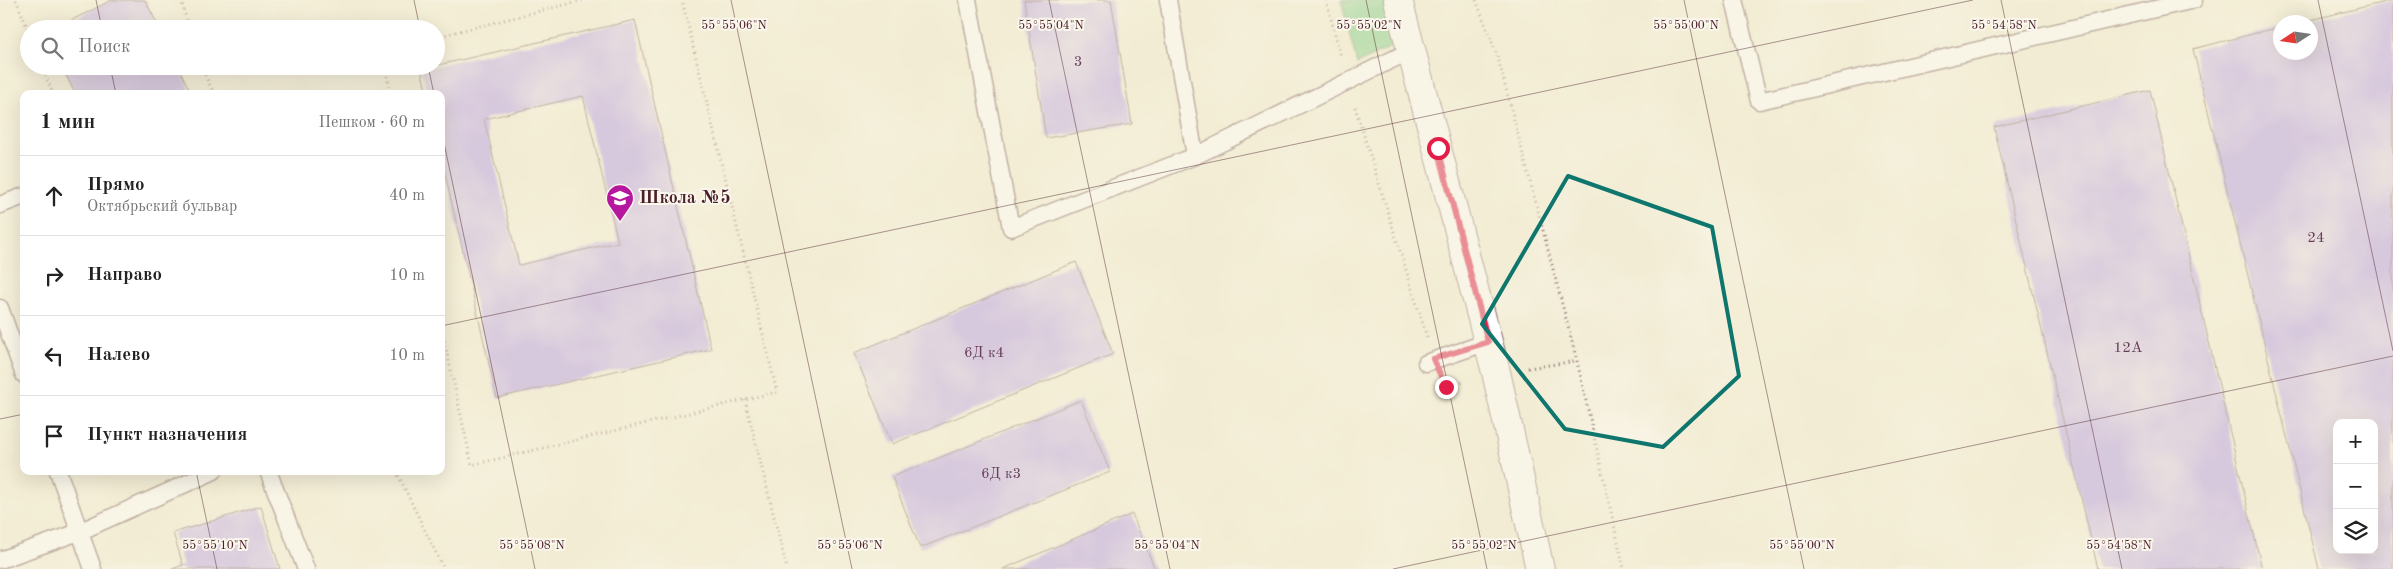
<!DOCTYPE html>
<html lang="ru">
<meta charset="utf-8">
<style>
body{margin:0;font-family:"Old Standard TT",serif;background:#f2f2f2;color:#222}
.controls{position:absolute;right:15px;bottom:15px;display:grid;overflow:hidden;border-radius:10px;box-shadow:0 5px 20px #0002}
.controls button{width:45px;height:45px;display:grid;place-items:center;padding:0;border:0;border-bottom:1px solid #e0e0e0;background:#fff;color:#222;font:25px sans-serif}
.compass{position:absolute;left:2273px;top:15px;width:45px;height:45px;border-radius:50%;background:#fff;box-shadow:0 5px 20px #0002;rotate:258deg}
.stop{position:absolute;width:15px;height:15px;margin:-11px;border:4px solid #e11d48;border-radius:50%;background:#fff}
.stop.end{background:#e11d48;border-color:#fff;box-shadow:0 1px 5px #0008}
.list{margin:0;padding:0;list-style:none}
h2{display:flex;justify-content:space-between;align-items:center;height:65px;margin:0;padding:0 20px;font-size:21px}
h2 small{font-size:16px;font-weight:400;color:#767676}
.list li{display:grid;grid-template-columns:32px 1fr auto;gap:15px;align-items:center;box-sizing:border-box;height:80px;padding:0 20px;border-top:1px solid #e0e0e0}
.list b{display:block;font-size:19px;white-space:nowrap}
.list p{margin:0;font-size:16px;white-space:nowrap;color:#767676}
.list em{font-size:16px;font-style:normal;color:#767676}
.icon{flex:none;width:28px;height:28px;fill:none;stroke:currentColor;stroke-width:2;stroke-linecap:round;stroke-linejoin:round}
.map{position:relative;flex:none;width:2393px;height:569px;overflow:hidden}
.search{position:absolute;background:#fff;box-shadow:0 5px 20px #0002;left:20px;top:20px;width:425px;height:55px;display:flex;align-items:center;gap:12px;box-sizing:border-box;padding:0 18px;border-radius:28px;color:#767676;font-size:19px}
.panel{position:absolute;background:#fff;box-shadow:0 5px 20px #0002;left:20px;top:90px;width:425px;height:385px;border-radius:10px}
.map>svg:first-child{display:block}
</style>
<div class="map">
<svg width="2393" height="569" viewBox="0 0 2393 569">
<rect width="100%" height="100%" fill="#fbf7ec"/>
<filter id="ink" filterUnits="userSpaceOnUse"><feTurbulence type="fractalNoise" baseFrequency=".02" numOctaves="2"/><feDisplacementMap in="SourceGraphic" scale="10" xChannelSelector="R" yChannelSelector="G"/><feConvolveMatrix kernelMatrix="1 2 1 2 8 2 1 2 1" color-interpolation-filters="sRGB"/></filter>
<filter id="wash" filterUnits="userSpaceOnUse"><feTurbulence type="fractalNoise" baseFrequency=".0096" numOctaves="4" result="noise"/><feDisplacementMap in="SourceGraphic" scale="20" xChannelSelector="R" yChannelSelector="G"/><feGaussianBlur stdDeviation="1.12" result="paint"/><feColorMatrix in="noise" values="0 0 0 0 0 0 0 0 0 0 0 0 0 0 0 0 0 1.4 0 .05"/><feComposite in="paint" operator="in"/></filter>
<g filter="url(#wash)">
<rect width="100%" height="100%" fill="#f2ecd4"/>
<polygon fill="#84cf8c" stroke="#67775c" points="1341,0 1386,0 1398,43 1357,64"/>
<g id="blocks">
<g fill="#b79ee9" fill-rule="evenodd">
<polygon points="112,0 145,0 160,29 54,29"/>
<polygon points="1024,0 1111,0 1132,124 1046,138"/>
<path d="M2393 0V569H2319L2193 49 2280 27V52H2310V22H2302ZM2337 423H2374V550H2337Z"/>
<path d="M635 20 711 349 497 398 441 157V94H427L421 69ZM583 96 618 242 519 265 484 119Z"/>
<polygon points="62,66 178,66 189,89 179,94 75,94"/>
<polygon points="2150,90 2262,569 2098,569 1994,127"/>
<polygon points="1076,262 1113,354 892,444 854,353"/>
<polygon points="1081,400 1110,472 920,548 892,477"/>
<polygon points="261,506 280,569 172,569 183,565 173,533"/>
<polygon points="1132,514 1155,569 1003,569"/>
</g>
</g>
</g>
<g filter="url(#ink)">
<use href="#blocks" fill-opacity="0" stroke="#856766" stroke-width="1"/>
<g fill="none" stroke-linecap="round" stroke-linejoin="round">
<g stroke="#856766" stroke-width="19">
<g id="lane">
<polyline points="968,0 1011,228 1195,156 1168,0"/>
<polyline points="1734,0 1759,101 2194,0"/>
<polyline points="1195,156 1412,50"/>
<polyline points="0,205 24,196"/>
<polyline points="0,308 24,375"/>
<polyline points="1426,363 1488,342"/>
<polyline points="58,471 93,569"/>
<polyline points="268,471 306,569"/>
<polyline points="0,560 79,532 214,471"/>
</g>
</g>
<g stroke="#856766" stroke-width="30">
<polyline id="street" points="1398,0 1496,372 1540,569"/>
</g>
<g stroke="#856766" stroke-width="3" stroke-dasharray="1 4" stroke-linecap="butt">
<polyline points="16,0 29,32"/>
<polyline points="181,0 189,29"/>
<polyline points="1326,0 1341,57"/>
<polyline points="1476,0 1498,58 1577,361 1624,569"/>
<polyline points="436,37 584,0"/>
<polyline points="42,66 53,94"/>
<polyline points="201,66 214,94"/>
<polyline points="385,66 391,94"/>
<polyline points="1355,107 1427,337"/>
<polyline points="441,326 472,465 777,392 682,0"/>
<polyline points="1528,368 1577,361"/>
<polyline points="1438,391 1466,381"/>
<polyline points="745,400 787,569"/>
<polyline points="396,471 444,569"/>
</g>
<use href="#lane" stroke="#fff" stroke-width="16"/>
<use href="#street" stroke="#fff" stroke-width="28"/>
</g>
</g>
<g fill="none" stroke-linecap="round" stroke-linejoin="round" filter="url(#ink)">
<polyline stroke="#e11d48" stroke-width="6" points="1438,148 1488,342 1433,359 1446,387"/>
</g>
<path d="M0 0H2393V569H0ZM1568 176 1712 227 1739 376 1663 447 1565 429 1482 324Z" fill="#f2ecd4" fill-opacity=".55" fill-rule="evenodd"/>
<path fill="none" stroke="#0f766e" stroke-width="4" stroke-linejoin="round" d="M1568 176 1712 227 1739 376 1663 447 1565 429 1482 324Z"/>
<path fill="none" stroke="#4a1f2b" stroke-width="1" stroke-opacity="0.45" d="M96 0 102 29M414 0 420 29M731 0 852 569M1049 0 1170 569M1366 0 1487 569M1684 0 1804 569M2001 0 2122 569M2318 0 2393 351M110 66 116 94M428 66 434 94M441 129 535 569M441 326 1973 0M0 419 24 414M196 471 217 569M1393 569 2393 356"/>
<defs>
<g id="school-pin" transform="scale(1.4375)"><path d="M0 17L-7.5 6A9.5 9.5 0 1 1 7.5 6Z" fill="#b5179e" stroke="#fbf7ec"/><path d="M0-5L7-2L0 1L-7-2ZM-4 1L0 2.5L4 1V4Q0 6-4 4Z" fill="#fff"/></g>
</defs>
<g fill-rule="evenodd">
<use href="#school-pin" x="620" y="198"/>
</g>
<g text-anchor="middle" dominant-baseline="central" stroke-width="4" stroke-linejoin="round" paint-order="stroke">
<g font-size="15" fill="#653f5a">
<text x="1078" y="62">3</text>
<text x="2316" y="238">24</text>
<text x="2128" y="348">12А</text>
<text x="984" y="353">6Д к4</text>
<text x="1001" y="474">6Д к3</text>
</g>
<g font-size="18" font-weight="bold" fill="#4a1f2b" stroke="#fbf7ec" text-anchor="start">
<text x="639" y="198">Школа №5</text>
</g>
</g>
<g font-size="12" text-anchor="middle" fill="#4a1f2b" stroke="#fbf7ec" stroke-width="4" stroke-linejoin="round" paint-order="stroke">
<text x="734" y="29">55°55'06"N</text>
<text x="1051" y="29">55°55'04"N</text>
<text x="1369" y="29">55°55'02"N</text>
<text x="1686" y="29">55°55'00"N</text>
<text x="2004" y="29">55°54'58"N</text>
<text x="532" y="549">55°55'08"N</text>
<text x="215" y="549">55°55'10"N</text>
<text x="850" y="549">55°55'06"N</text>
<text x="1167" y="549">55°55'04"N</text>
<text x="1484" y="549">55°55'02"N</text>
<text x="1802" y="549">55°55'00"N</text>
<text x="2119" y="549">55°54'58"N</text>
</g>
</svg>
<div class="controls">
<button>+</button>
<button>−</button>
<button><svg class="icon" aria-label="layers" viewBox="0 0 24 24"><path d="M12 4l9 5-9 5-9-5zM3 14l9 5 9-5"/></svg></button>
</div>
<svg class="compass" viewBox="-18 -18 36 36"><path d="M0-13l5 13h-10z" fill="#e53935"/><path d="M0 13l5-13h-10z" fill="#767676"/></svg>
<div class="stop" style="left:1438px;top:148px"></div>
<div class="stop end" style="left:1446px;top:387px"></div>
<div class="search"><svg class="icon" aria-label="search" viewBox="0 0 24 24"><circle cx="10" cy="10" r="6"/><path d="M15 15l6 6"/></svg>Поиск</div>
<section class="panel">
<h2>1 мин<small>Пешком · 60 m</small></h2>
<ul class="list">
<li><svg class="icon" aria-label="ahead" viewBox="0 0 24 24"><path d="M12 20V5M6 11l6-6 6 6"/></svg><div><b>Прямо</b><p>Октябрьский бульвар</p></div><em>40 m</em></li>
<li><svg class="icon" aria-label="right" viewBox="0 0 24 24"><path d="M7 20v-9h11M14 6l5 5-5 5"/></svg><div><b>Направо</b></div><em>10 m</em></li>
<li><svg class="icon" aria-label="left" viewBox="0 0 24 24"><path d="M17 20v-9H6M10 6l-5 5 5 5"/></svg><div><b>Налево</b></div><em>10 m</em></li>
<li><svg class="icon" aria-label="arrive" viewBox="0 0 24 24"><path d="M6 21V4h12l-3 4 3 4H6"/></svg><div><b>Пункт назначения</b></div></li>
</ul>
</section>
</div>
